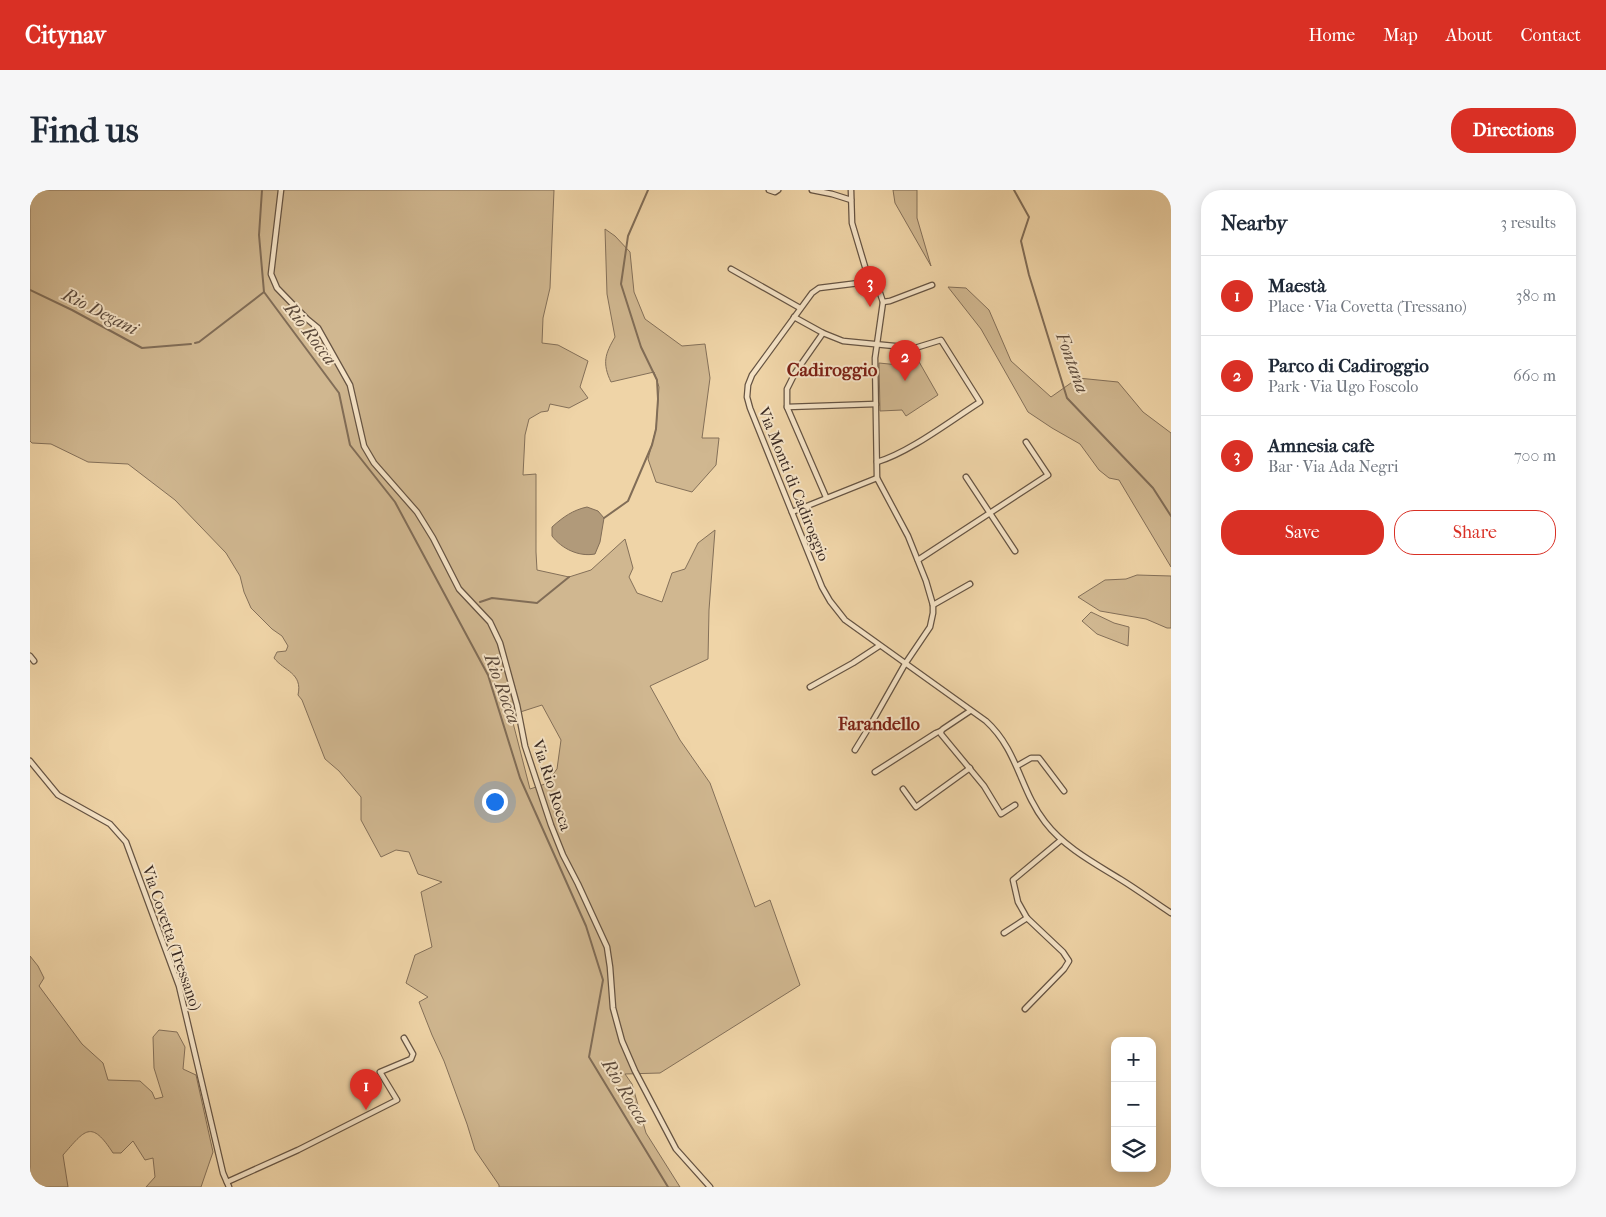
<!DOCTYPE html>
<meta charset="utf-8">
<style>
body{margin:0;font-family:"IM FELL French Canon",serif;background:#f6f6f7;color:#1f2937}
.controls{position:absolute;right:15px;bottom:15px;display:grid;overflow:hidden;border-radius:10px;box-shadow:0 2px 12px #0003}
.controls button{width:45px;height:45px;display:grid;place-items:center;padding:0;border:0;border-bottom:1px solid #e0e1e3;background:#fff;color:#1f2937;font:25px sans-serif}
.you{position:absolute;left:464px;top:611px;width:18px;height:18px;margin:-12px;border:4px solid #fff;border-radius:50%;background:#1a73e8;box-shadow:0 0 0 8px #1a73e833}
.badge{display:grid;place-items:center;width:32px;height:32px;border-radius:50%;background:#d93025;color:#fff;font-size:16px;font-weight:700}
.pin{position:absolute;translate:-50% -41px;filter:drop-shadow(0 1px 2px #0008)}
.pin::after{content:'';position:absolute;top:26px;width:18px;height:15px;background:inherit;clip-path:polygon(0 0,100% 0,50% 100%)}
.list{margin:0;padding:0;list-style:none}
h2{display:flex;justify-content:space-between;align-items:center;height:65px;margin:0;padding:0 20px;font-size:21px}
h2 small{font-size:16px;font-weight:400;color:#747a83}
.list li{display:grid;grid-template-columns:32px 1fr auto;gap:15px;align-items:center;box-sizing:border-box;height:80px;padding:0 20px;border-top:1px solid #e0e1e3}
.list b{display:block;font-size:19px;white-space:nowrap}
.list p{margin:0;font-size:16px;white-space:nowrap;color:#747a83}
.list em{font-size:16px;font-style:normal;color:#747a83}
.actions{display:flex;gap:10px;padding:15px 20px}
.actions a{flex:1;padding:11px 0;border:1px solid #d93025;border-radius:20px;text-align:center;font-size:18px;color:#d93025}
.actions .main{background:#d93025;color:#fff}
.icon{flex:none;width:28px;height:28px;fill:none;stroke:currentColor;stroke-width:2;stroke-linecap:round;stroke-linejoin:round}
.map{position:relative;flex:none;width:1141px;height:997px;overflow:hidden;border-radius:20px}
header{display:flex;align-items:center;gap:30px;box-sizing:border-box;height:70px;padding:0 25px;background:#d93025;color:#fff}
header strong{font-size:24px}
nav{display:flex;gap:28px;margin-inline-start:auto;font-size:18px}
.intro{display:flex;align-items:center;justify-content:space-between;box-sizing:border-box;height:120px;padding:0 30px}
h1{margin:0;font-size:35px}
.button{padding:12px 22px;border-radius:20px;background:#d93025;color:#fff;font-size:18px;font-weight:700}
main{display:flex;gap:30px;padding:0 30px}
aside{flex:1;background:#fff;border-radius:20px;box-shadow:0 2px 12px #0003}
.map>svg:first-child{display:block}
</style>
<header>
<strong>Citynav</strong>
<nav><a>Home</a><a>Map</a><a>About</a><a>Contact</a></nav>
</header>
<div class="intro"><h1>Find us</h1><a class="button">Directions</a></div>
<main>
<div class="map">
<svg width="1141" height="997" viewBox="0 0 1141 997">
<rect width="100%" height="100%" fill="#efd4a7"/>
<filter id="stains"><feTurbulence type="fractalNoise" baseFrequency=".004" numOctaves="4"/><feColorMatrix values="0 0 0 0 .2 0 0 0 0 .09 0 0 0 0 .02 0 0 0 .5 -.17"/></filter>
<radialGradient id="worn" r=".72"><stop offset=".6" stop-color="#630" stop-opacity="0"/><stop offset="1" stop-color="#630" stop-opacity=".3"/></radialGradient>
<g fill="#d0b790" stroke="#847059" fill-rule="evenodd">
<path d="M0 0H524L520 98 513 128 512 153 528 155 558 171 550 197 558 208 539 218 520 214 518 221 511 222 499 229 495 245 493 285 506 284V362L507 380 539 387 561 380 595 349 603 378 599 387 607 403 632 412 642 383 655 379 668 353 685 340 679 420 678 469 620 496 650 550 680 593 725 717 740 710 770 795 630 883 595 884 602 894 616 943 650 997H469V995L445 960 437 934 414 871 402 845 389 812 398 807 376 793 385 765 402 757 391 702 412 692 388 684 379 662 366 660 351 667 331 630V607L309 581 295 569 272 510 268 505C273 483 254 481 244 468L247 462 256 461 258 456 252 446 242 439 221 418 214 402 210 386 196 363 145 310 98 274 58 272 21 254 2 253 0 251ZM512 515 531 550 527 579 515 594 500 599 481 525Z"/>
<polygon points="863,0 887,0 887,28 901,76 865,13"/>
<path d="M575 39 585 46 600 62 604 102 615 129 652 156 675 154 680 188 672 248H689L686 275 662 302 626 292 618 269 626 239 629 197 624 182 581 192C572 173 575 164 585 147L577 104Z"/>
<polygon points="918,97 936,98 959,120 981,171 1021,207 1048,188 1088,192 1113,222 1141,243 1141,377 1089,290 1079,288 1069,280 1050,254 1022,238 998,222 951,139"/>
<polygon points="881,163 884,163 908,205 876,226 872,220 850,221 849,173 879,176"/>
<polygon points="1107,385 1141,386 1141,438 1137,438 1116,429 1070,421 1048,407 1075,390 1096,389"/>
<polygon points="1061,422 1084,433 1099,437 1098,456 1067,444 1052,431"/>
<path d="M0 766 8 776 14 788 9 796 52 854 73 873 78 890 110 891 122 902 125 909 133 907 124 878 123 847 129 840 147 842 155 857 153 879 166 885 183 962 171 997H116L125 987 123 968 115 970 103 951 91 963H83C61 929 55 940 33 965L38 997H0Z"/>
</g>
<path fill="#b19a7a" stroke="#816d57" d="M557 317 568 321 574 328 570 352 565 364C549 367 532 359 522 346V337C533 327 543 320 557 317Z"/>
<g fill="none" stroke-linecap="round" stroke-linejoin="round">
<g stroke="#816d57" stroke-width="2">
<polyline points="232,0 229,45 234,102 309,203 320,255 365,312 458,485 490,588 556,736 573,790 559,867 638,997"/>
<polyline points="984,0 999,27 991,51 999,85 1037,208 1123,298 1141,326"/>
<polyline points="0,100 42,120 112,158 161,154"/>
<polyline points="165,153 169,152 234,102"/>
<polyline points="574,328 598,311 622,255 626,239 628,209 627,190 611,157 591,94 598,46 618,0"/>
<polyline points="450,412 462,408 507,413 539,387"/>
</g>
<g stroke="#665443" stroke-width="7">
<g id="street">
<polyline points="251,0 241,84 247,98 277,129 288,138 320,195 334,256 344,273 387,322 403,348 429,399 460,432 470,453 487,515 495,556 521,635 533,665 548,694 577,757 580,777 583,818 592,851 605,881 646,959 680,997"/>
<polyline points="739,0 745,2 748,0"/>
<polyline points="782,0 802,4 821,10"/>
<path d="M821 0 822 33 836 80V84L832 91 829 93 789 98 782 103 722 185 718 195 717 207 720 218 792 397 800 411 815 430 956 531C988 560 990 600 1015 632 1034 657 1064 673 1090 689 1108 700 1124 712 1141 723"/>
<polyline points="701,79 770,118"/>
<polyline points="853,112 860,111 902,95"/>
<path d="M764 127 793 143 813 151 885 158 911 150 950 212C920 231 880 262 847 272"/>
<polyline points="793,143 765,183 757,199 757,217 796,307"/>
<polyline points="757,217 846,214"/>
<polyline points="936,287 985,361"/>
<polyline points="762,322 847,288"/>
<polyline points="888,370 1018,285 996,252"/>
<polyline points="903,415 940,394"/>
<polyline points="0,466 4,471"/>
<polyline points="780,497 823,473 849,456"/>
<polyline points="940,521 913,539 911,541 911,544 954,596 971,624 985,615"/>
<polyline points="825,560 841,534 875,474 900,437 903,423 903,415 896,391 878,346 847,288 845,168 853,112 847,94 843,88 836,84"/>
<polyline points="0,571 28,605 80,634 96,652 149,796 193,983 199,997"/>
<polyline points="987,576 1001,568 1009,568 1034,601"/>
<polyline points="845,582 906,543 911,541"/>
<polyline points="873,599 886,617 940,578"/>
<polyline points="974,743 997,728 988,712 983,690 1031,650"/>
<polyline points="995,819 1034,779 1039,771 1033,762 997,728"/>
<polyline points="197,992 268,960 367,910 350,882 381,869 383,864 374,848"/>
</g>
</g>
<use href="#street" stroke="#f5e3c6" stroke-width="4.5"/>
</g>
<g text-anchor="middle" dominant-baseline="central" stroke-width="4" stroke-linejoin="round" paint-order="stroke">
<g font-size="16" fill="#392922" stroke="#f5e3c6">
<text transform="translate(764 294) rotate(68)">Via Monti di Cadiroggio</text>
<text transform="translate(522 595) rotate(72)">Via Rio Rocca</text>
<text transform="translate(142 748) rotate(71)">Via Covetta (Tressano)</text>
</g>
<g font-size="18" font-style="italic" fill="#5d4b3c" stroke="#f5e3c6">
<text transform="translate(70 122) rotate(27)">Rio Degani</text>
<text transform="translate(280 144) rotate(53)">Rio Rocca</text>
<text transform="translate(1042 173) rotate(70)">Fontana</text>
<text transform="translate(472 499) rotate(70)">Rio Rocca</text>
<text transform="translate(595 902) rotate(59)">Rio Rocca</text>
</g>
<g font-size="18" font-weight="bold" fill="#7a1f14" stroke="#f5e3c6">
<text x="849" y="534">Farandello</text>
</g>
<g font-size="19" font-weight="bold" fill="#7a1f14" stroke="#f5e3c6">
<text x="802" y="180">Cadiroggio</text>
</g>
</g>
<rect width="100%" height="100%" filter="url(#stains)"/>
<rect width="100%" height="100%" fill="url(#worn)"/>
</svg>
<div class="controls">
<button>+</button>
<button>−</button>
<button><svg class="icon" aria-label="layers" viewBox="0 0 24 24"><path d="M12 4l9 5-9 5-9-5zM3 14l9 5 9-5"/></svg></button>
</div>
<div class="you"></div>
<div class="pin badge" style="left:336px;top:920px">1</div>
<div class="pin badge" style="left:875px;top:191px">2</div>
<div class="pin badge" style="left:840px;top:117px">3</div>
</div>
<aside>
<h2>Nearby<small>3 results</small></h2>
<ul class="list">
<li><span class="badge">1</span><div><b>Maestà</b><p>Place · Via Covetta (Tressano)</p></div><em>380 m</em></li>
<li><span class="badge">2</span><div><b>Parco di Cadiroggio</b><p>Park · Via Ugo Foscolo</p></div><em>660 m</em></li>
<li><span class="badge">3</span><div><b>Amnesia cafè</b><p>Bar · Via Ada Negri</p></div><em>700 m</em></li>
</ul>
<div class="actions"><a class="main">Save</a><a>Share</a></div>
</aside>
</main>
